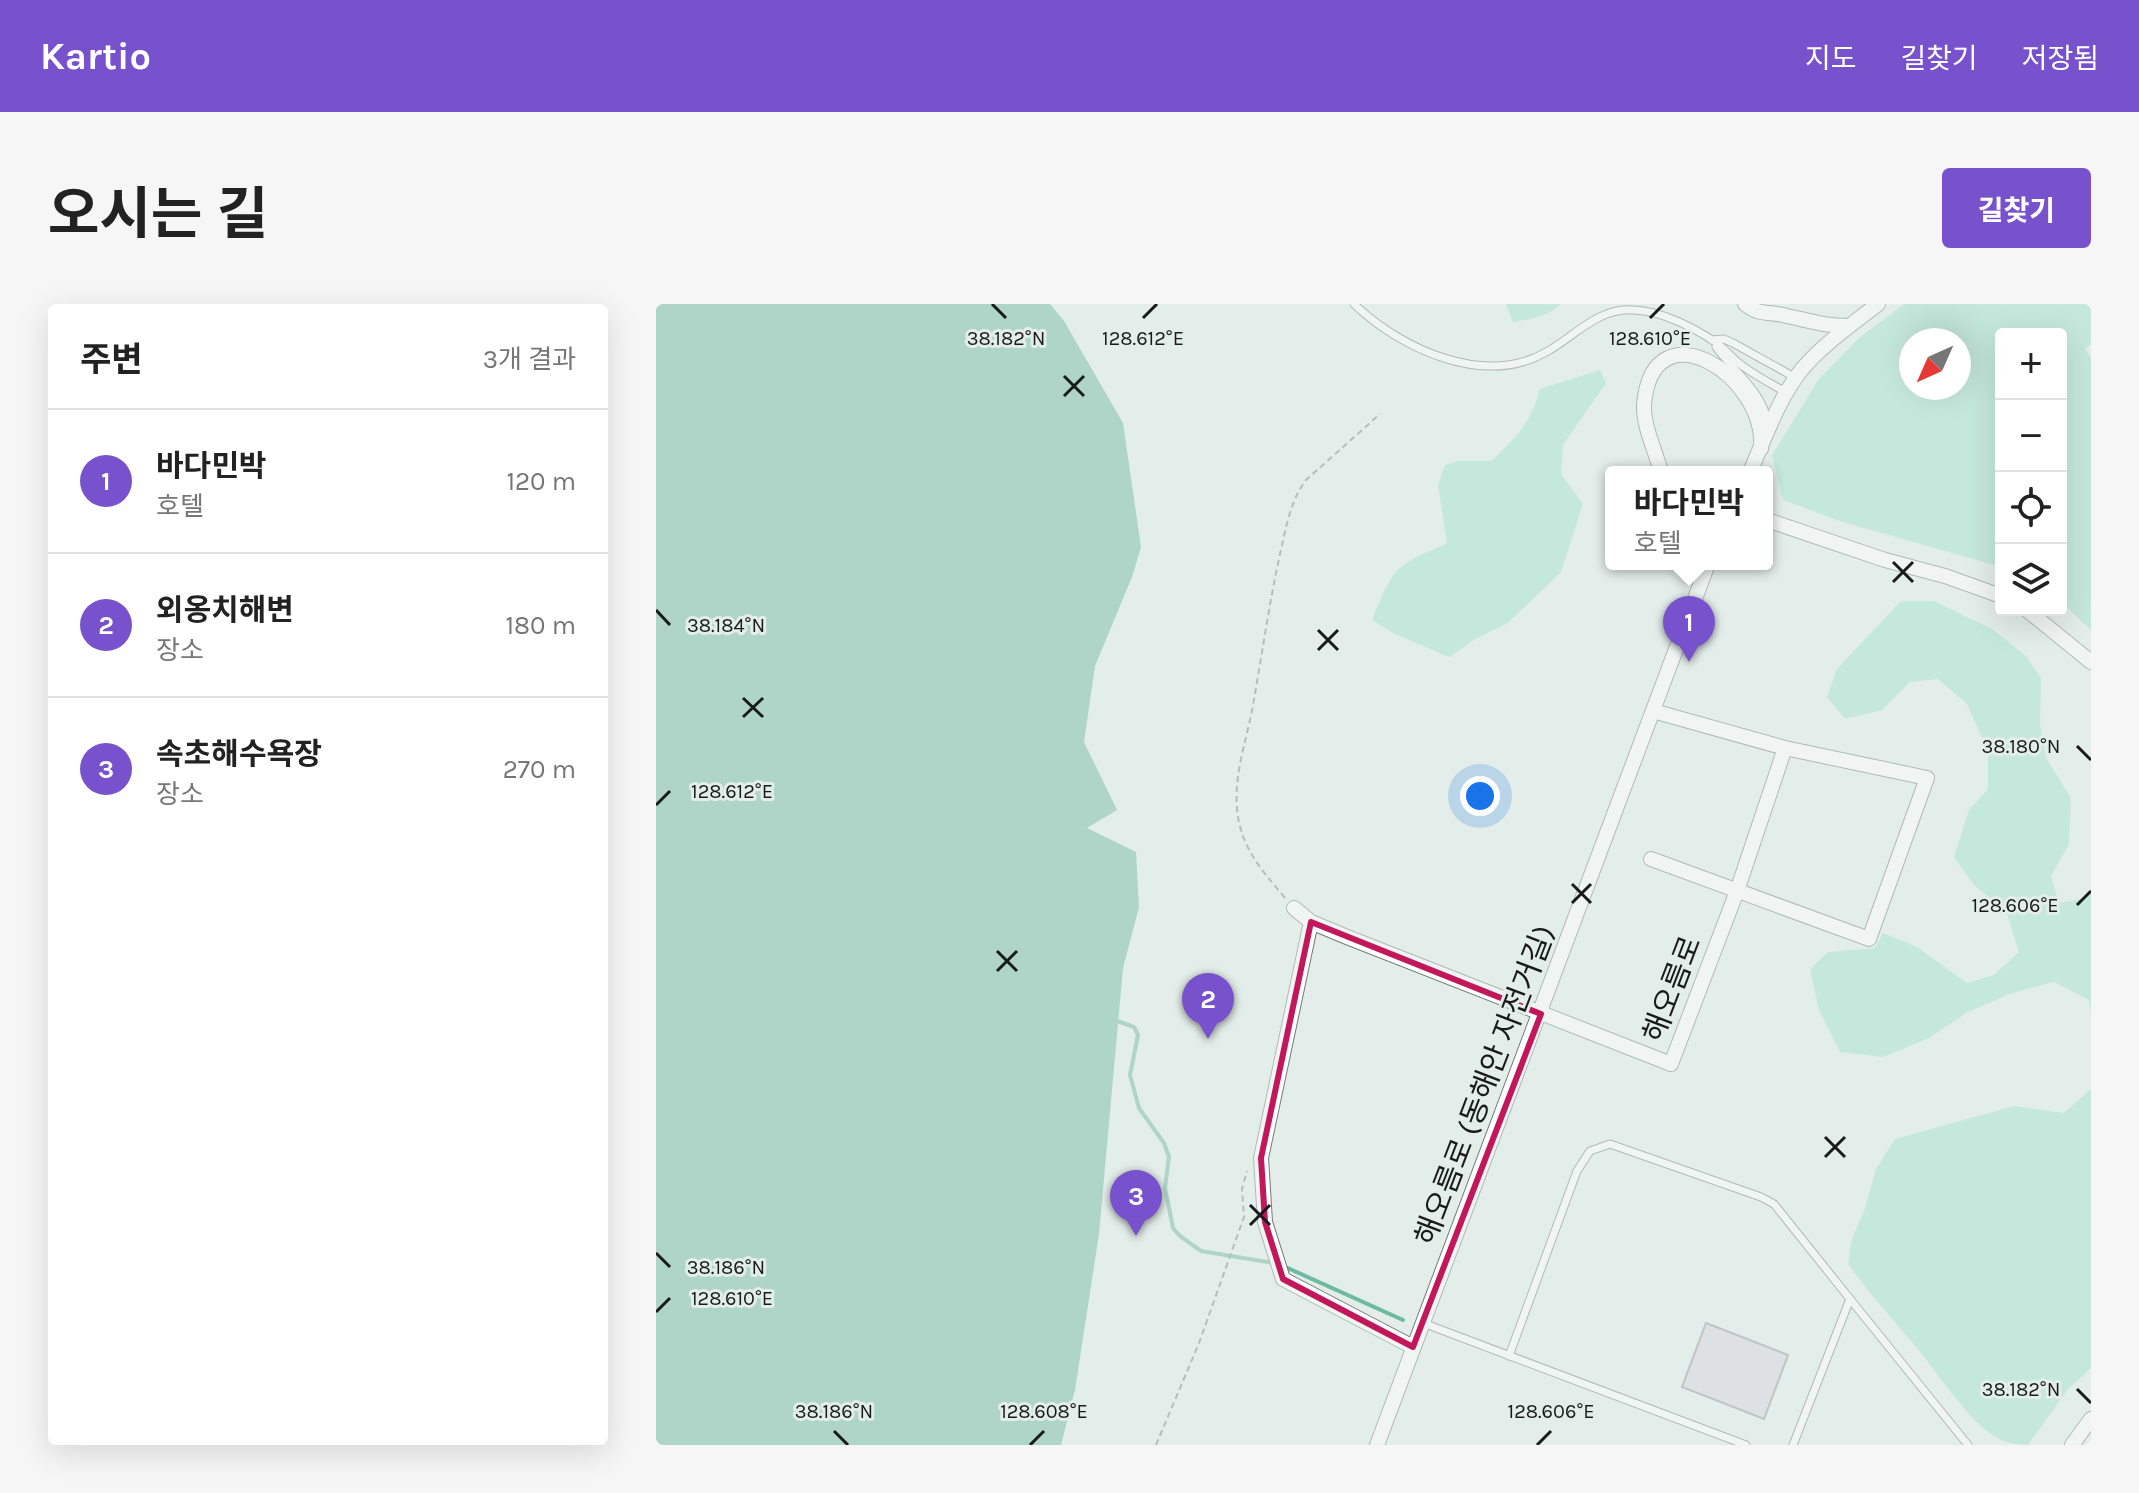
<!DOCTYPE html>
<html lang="ko">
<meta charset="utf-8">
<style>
body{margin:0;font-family:Karla,"Noto Sans KR",sans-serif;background:#f6f6f6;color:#222}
.controls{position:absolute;right:24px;top:24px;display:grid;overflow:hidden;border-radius:8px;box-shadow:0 8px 32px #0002}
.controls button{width:72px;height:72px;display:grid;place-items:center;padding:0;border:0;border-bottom:2px solid #e0e0e0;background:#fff;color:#222;font:40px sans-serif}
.compass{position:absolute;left:1243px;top:24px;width:72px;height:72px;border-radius:50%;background:#fff;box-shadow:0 8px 32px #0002;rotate:225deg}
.you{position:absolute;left:824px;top:492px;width:28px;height:28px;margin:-20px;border:6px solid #fff;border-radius:50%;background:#1a73e8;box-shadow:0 0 0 12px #1a73e833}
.badge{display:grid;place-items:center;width:52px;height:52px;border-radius:50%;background:#7752cc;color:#fff;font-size:26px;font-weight:700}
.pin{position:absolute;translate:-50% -66px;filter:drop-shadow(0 2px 4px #0008)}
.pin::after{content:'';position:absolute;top:42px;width:28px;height:24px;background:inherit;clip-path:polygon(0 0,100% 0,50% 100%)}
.popup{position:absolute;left:949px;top:162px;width:168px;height:104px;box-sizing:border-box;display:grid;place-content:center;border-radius:8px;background:#fff;filter:drop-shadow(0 2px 6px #0005);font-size:26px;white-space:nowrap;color:#767676}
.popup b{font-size:30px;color:#222}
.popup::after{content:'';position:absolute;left:50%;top:100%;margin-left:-16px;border:16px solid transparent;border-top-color:#fff}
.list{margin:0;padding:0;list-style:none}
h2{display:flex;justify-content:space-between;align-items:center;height:104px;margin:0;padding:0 32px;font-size:34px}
h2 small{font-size:26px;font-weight:400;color:#767676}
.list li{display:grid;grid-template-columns:52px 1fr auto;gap:24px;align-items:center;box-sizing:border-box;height:144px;padding:0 32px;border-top:2px solid #e0e0e0}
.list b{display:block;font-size:30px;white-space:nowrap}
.list p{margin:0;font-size:26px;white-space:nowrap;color:#767676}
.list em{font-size:26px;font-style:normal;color:#767676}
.icon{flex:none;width:44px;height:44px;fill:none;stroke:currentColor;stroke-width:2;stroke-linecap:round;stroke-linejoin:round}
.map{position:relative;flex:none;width:1435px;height:1141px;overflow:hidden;border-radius:8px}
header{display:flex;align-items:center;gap:48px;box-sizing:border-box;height:112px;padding:0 40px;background:#7752cc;color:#fff}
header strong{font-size:38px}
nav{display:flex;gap:44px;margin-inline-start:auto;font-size:28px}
.intro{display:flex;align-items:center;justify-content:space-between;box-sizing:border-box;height:192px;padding:0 48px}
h1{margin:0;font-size:56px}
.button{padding:20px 36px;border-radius:8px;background:#7752cc;color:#fff;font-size:28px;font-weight:700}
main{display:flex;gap:48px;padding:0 48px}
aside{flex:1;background:#fff;border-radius:8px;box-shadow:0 8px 32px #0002}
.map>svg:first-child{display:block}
</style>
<header>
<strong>Kartio</strong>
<nav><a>지도</a><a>길찾기</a><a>저장됨</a></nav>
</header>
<div class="intro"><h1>오시는 길</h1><a class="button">길찾기</a></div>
<main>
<aside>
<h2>주변<small>3개 결과</small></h2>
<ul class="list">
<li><span class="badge">1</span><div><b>바다민박</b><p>호텔</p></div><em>120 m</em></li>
<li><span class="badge">2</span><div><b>외옹치해변</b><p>장소</p></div><em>180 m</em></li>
<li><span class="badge">3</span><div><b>속초해수욕장</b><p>장소</p></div><em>270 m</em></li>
</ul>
</aside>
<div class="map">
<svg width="1435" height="1141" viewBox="0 0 1435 1141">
<rect width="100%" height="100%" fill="#e3ede9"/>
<g fill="#9fe3cc" fill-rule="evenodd">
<path d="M850 0H905C891 13 875 15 857 18Z"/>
<path d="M1248 0H1435V40L1429 45 1435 53V326L1405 298V30H1345V263L1187 218 1127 196 1116 151 1163 75 1203 34ZM1255 36H1303V84H1255Z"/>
<path d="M944 66 950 79 907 141 905 170 927 200 905 268 852 319 821 334 793 353 739 330 716 316C737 265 739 260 791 240L782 181 789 161 802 157H835C859 135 876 117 884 85Z"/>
<polygon points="1245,297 1278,297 1336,325 1370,352 1385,374 1384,421 1390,454 1415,494 1413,540 1395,572 1403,599 1429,594 1435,589 1435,707 1433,696 1398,678 1353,690 1310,709 1273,734 1227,753 1184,748 1163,706 1154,665 1172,648 1219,644 1227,629 1261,643 1311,679 1338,671 1363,648 1350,607 1318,581 1298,553 1313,506 1332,485 1332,447 1311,400 1282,375 1254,378 1226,406 1189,415 1171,393 1181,365"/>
<path d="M1435 785V1064L1412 1085 1372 1141C1358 1141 1343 1137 1332 1128 1302 1103 1281 1067 1255 1037 1233 1011 1212 988 1192 960L1196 934 1208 907 1220 865 1239 835 1358 802 1408 809Z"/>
</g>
<polygon fill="#6db9a1" points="0,0 394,0 408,17 467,119 485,243 476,273 439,362 428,438 461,506 431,524 480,548 483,603 467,664 443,930 419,1086 405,1141 0,1141"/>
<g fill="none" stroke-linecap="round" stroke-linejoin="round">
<g stroke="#6db9a1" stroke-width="4">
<polyline points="461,717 478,723 482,731 474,771 483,804 508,839 513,853 509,884 517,924 524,932 545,947 617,959"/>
<polyline points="625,961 747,1016"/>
</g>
</g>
<polygon fill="#d4d3db" stroke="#94929a" stroke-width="2" points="1050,1019 1132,1051 1108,1115 1026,1083"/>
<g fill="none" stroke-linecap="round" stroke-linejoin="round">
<g stroke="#737c78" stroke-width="9">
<g id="lane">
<path d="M698 0C746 46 830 84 892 47 920 31 943 3 978 6 1006 7 1039 24 1062 40 1070 46 1076 54 1084 60 1098 71 1116 80 1131 89"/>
<polyline points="1056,36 1068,35 1077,39 1140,74"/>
<path d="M1060 43C1078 68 1108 88 1112 121"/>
<polyline points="1194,995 1312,1141"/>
<polyline points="767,1019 1090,1141"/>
<polyline points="853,1052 921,867 934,847 954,840 1105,893 1118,900 1194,995 1137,1141"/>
</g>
</g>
<g stroke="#737c78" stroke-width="16">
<g id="street">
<path d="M1089 0C1104 12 1113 7 1131 12 1155 17 1168 22 1193 22"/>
<path d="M1005 168C1000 148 987 122 988 101 996 0 1111 71 1105 145"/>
<path d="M1094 168C1109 134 1123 93 1147 64 1169 39 1196 20 1222 0"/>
<polyline points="1111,216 1229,256 1289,272 1345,292"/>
<polyline points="1371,306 1435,358"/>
<polyline points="995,555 1213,635 1271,474 1129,444 997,407"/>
<polyline points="638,604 655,618 691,633 1015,760 1081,587 1129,444"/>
<polyline points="655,618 605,854 609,918 627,975 757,1043"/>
<polyline points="721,1141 1052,260"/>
<polyline points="1416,1141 1435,1115"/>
</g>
</g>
<g stroke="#7e8582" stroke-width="2" stroke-dasharray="6 4" stroke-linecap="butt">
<path d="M629 594C605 565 584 543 581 504 578 469 591 435 597 401 606 351 613 300 624 250 630 224 634 197 650 176L724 110"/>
<polyline points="500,1141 543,1039 588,913 586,885 591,867"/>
</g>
<use href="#lane" stroke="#fff" stroke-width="7"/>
<use href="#street" stroke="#fff" stroke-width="14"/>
</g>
<path d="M0 0H1435V1141H0ZM655 618 885 710 757 1043 627 975 609 918 605 854Z" fill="#e3ede9" fill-opacity=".55" fill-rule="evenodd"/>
<path fill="none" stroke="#c2185b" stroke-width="6" stroke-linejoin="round" d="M655 618 885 710 757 1043 627 975 609 918 605 854Z"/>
<path fill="none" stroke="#181b1a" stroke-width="3" d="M336 0 350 14M487 14 501 0M994 14 1008 0M408 72 428 92M408 92 428 72M1237 258 1257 278M1237 278 1257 258M0 306 14 321M662 326 682 346M662 346 682 326M87 394 107 413M87 413 107 394M1421 442 1435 456M0 501 14 487M916 580 935 599M916 599 935 580M1421 601 1435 587M341 647 361 667M341 667 361 647M1169 833 1189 853M1169 853 1189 833M594 901 614 921M594 921 614 901M0 949 14 963M0 1008 14 994M1421 1085 1435 1099M178 1127 192 1141M374 1141 388 1127M881 1141 895 1127"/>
<g text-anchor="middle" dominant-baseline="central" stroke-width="6" stroke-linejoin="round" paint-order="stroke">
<g font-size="30" fill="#181b1a" stroke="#e3ede9">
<text transform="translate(1016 685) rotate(-69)">해오름로</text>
<text transform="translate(829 781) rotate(-69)">해오름로 (동해안 자전거길)</text>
</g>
</g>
<g font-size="20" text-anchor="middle" fill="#181b1a" stroke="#e3ede9" stroke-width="6" stroke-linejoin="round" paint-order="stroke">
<text x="350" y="41">38.182°N</text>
<text x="487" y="41">128.612°E</text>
<text x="994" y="41">128.610°E</text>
<text x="70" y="328">38.184°N</text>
<text x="1365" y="449">38.180°N</text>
<text x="76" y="494">128.612°E</text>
<text x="1359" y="608">128.606°E</text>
<text x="70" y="970">38.186°N</text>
<text x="76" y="1001">128.610°E</text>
<text x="1365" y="1092">38.182°N</text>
<text x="388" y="1114">128.608°E</text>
<text x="895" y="1114">128.606°E</text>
<text x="178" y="1114">38.186°N</text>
</g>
</svg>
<div class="controls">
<button>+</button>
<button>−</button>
<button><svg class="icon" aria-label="locate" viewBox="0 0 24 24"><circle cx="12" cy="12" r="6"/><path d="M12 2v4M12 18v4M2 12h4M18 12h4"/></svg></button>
<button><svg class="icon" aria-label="layers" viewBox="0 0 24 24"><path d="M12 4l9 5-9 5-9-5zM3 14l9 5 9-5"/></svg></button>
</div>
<svg class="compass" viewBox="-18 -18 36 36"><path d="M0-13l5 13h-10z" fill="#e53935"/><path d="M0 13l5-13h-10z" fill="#767676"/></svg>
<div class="you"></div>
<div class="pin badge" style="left:1033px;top:358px">1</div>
<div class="popup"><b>바다민박</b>호텔</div>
<div class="pin badge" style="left:552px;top:735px">2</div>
<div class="pin badge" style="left:480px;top:932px">3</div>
</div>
</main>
